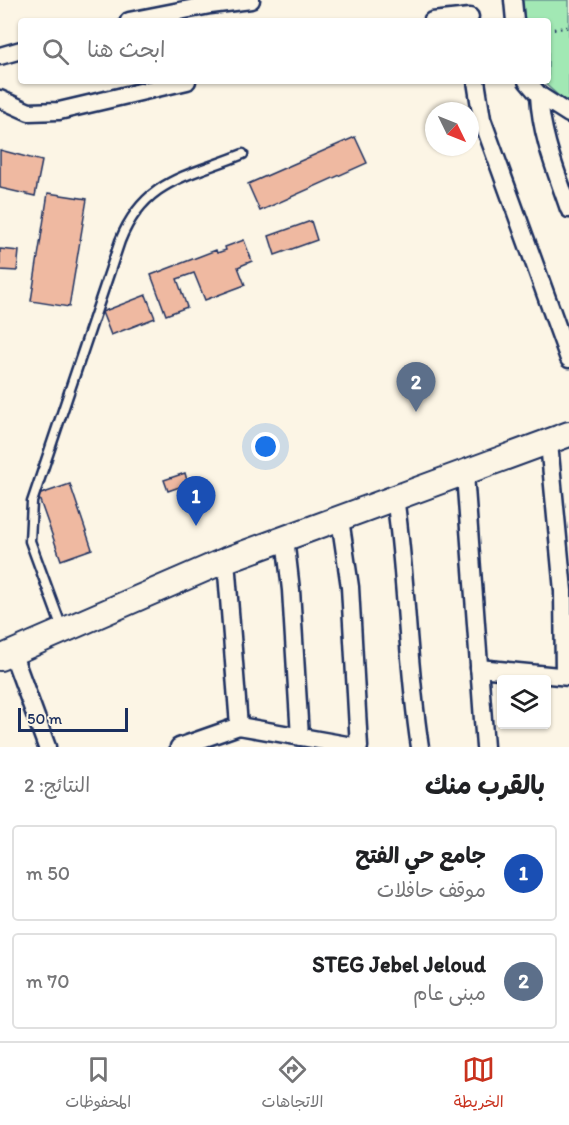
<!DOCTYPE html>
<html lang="ar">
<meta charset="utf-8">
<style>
body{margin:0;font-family:Itim,"Playpen Sans Arabic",sans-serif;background:#f6f6f6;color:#202124;direction:rtl}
.controls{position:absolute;right:18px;bottom:18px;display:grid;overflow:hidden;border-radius:6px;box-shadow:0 2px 4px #0004}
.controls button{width:54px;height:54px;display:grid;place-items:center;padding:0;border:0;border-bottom:2px solid #e0e0e0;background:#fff;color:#202124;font:30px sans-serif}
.compass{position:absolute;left:425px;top:102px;width:54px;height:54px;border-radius:50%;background:#fff;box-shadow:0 2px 4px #0004;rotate:133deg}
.scale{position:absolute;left:18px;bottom:15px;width:110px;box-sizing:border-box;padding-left:6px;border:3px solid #1b2f5e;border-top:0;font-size:16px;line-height:21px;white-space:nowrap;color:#1b2f5e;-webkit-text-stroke:4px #fcf5e5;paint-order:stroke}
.you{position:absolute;left:266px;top:447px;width:21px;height:21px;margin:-15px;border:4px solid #fff;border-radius:50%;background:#1a73e8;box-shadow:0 0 0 9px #1a73e833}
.badge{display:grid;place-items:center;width:39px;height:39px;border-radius:50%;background:#c8321e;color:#fff;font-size:20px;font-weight:700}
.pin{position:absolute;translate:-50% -50px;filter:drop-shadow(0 2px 3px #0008)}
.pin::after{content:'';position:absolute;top:32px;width:21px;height:18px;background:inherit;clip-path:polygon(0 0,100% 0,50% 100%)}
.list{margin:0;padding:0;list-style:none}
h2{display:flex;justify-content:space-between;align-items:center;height:78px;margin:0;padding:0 24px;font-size:26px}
h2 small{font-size:20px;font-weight:400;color:#757577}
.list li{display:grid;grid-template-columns:39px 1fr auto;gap:18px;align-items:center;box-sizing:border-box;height:96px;margin:0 12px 12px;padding:0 12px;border:2px solid #e0e0e0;border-radius:6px}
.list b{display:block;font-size:22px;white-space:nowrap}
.list p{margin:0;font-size:20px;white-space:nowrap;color:#757577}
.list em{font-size:20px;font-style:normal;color:#757577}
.icon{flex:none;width:33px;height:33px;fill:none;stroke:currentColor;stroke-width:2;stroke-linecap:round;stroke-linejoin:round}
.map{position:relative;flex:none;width:569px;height:747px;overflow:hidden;direction:ltr}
.search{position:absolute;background:#fff;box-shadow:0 2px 4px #0004;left:18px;right:18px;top:18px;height:66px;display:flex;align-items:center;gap:15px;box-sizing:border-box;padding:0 21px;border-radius:6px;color:#757577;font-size:22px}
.sheet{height:294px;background:#fff}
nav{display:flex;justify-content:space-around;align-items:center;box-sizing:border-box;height:84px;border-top:2px solid #e0e0e0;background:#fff;font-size:16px;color:#757577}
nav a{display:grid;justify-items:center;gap:3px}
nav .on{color:#c8321e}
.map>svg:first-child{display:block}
</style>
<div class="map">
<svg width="569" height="747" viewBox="0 0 569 747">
<rect width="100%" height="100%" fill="#fcf5e5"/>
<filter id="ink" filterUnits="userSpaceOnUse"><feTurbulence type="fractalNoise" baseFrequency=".0167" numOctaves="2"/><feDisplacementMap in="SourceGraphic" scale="12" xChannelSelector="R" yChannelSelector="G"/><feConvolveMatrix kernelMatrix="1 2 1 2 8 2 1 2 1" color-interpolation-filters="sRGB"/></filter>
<g filter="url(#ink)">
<polygon fill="#a2e8b4" stroke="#5e8c89" stroke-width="1.5" points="522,0 569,0 569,105 542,81 548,81 548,21 525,21"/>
<g fill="#efb9a1" stroke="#1b2f5e" stroke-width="1.5">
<polygon points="355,137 367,163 260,211 248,184"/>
<polygon points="0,150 42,161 35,196 0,188"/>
<polygon points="48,193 87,199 69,307 31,301"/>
<polygon points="311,221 317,240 275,255 269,236"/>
<polygon points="244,240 252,261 238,267 245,285 205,300 194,273 177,279 187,307 166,315 151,275 216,250 217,253 226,250 225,247"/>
<polygon points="0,249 19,251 17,271 0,270"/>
<polygon points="146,295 155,318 111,335 102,312"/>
<polygon points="185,473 188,484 168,491 164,480"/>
<polygon points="70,484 92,549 61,560 38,495"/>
</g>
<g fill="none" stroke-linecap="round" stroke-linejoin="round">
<g stroke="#1b2f5e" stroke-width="13">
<path id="service" d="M62 628 30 541 32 502 120 241C145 179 187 177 243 154"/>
</g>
<g stroke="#1b2f5e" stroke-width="21">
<g id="minor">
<polyline points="513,0 515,21"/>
<polyline points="129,21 210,5 251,0"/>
<polyline points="432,21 470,17"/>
<polyline points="0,56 21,50"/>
<polyline points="476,81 482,119 569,359"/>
<polyline points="527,81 539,95 569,114"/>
<path d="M539 95C541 135 556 171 569 209"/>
<polyline points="0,99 29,112 59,111 187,81"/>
<polyline points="549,443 563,591 564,676"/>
<polyline points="465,474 485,747"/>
<path d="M395 497C407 581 407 664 420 747"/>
<polyline points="340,519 350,587 359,747"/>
<polyline points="285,538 291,590 300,737"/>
<polyline points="226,560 239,726"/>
<polyline points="12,652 47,747"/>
<polyline points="479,668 569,677"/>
<polyline points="179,747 239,726 358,747"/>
</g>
</g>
<g stroke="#1b2f5e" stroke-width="28">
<polyline id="secondary" points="0,658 226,560 569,434"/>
</g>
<polyline stroke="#1b2f5e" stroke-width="3" stroke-dasharray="1.5 4.5" stroke-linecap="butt" points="548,30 569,27"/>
<use href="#service" stroke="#fcf5e5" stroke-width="8"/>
<use href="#minor" stroke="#fcf5e5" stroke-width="16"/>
<use href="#secondary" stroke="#fcf5e5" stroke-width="24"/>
</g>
</g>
</svg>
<div class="controls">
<button><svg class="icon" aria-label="layers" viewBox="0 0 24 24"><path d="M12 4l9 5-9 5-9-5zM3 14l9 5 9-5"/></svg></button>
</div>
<svg class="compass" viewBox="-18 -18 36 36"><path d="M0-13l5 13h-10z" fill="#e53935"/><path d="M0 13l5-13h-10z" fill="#757577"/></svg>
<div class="scale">50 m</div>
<div class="you"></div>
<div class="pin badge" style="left:196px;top:526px;background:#1a4fb4">1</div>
<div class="pin badge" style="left:416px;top:412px;background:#5c6f8a">2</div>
<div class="search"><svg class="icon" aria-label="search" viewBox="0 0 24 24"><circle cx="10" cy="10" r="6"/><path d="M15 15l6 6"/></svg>ابحث هنا</div>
</div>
<section class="sheet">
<h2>بالقرب منك<small>النتائج: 2</small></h2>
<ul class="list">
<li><span class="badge" style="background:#1a4fb4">1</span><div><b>جامع حي الفتح</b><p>موقف حافلات</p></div><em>50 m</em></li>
<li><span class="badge" style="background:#5c6f8a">2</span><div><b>STEG Jebel Jeloud</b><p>مبنى عام</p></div><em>70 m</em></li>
</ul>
</section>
<nav>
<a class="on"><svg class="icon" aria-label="map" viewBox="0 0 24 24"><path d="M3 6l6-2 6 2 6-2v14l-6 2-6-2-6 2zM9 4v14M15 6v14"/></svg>الخريطة</a>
<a><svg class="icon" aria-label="directions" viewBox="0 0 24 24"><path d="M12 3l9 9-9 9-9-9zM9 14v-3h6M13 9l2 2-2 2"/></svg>الاتجاهات</a>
<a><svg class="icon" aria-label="saved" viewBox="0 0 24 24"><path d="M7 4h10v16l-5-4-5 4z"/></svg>المحفوظات</a>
</nav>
